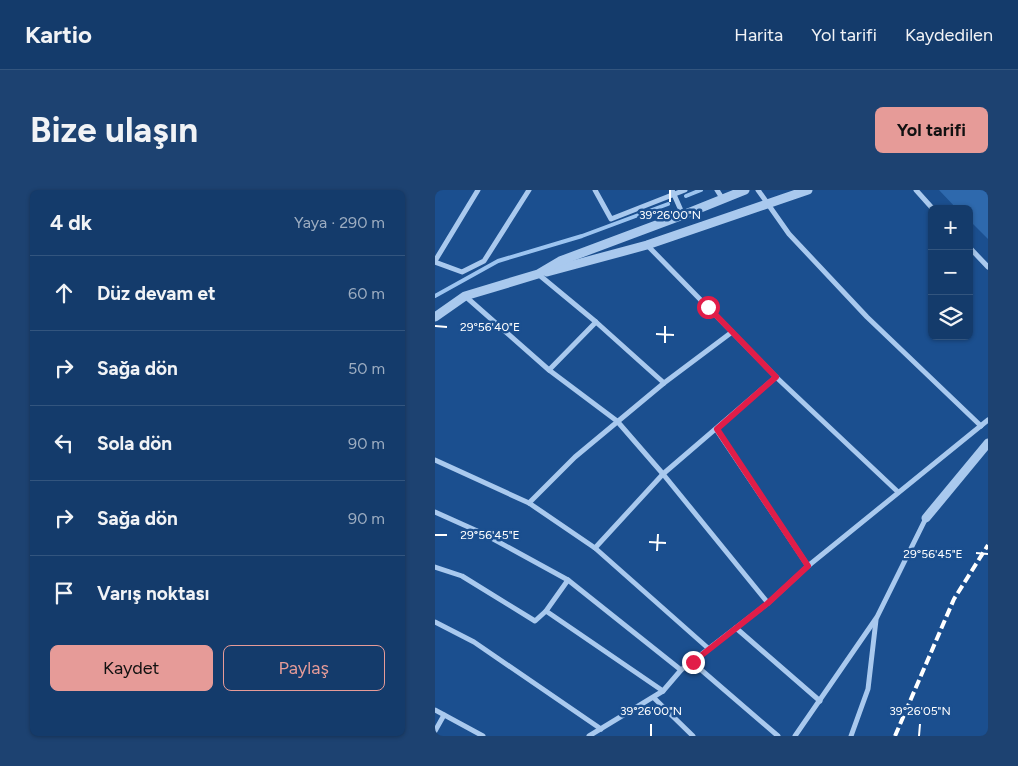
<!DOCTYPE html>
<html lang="tr">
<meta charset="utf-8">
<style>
body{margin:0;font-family:Figtree,sans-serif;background:#1d4271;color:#f1f3f6}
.controls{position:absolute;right:15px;top:15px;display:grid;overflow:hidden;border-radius:8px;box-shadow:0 1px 4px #0004}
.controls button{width:45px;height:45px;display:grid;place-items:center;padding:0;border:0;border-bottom:1px solid #33557e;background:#143b6b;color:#f1f3f6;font:25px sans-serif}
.stop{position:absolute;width:15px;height:15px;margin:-11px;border:4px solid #e11d48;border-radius:50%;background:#fff}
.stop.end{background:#e11d48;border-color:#fff;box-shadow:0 1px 5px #0008}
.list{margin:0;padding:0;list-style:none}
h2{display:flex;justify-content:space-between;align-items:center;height:65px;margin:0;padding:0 20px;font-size:21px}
h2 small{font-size:16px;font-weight:400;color:#9dadc1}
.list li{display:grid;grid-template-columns:32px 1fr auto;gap:15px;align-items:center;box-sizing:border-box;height:75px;padding:0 20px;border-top:1px solid #33557e}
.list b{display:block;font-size:19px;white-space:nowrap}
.list em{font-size:16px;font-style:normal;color:#9dadc1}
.actions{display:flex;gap:10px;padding:15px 20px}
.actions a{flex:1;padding:11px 0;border:1px solid #e69b98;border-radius:8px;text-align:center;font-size:18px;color:#e69b98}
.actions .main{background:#e69b98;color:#111}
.icon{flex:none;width:28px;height:28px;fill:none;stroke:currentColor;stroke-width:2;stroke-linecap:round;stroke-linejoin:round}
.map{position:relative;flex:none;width:553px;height:546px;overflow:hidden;border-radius:8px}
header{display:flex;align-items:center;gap:30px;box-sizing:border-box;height:70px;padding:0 25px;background:#143b6b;border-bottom:1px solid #33557e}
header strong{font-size:24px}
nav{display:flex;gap:28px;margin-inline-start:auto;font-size:18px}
.intro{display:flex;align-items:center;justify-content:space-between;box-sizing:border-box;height:120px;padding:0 30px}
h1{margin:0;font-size:35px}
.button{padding:12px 22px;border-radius:8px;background:#e69b98;color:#111;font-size:18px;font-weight:700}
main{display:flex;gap:30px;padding:0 30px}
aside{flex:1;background:#143b6b;border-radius:8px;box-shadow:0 1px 4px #0004}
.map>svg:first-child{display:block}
</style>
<header>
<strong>Kartio</strong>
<nav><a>Harita</a><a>Yol tarifi</a><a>Kaydedilen</a></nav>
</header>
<div class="intro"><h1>Bize ulaşın</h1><a class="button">Yol tarifi</a></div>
<main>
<aside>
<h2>4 dk<small>Yaya · 290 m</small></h2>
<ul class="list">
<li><svg class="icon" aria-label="ahead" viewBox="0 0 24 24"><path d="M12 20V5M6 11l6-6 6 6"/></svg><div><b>Düz devam et</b></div><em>60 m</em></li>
<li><svg class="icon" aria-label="right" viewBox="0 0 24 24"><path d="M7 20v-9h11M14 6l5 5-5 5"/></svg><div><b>Sağa dön</b></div><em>50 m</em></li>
<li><svg class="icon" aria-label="left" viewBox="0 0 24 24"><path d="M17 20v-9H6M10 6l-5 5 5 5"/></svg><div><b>Sola dön</b></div><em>90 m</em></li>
<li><svg class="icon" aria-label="right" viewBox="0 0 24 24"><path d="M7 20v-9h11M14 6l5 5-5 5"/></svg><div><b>Sağa dön</b></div><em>90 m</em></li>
<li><svg class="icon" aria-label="arrive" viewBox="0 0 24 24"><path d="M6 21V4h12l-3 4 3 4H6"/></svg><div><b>Varış noktası</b></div></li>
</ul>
<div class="actions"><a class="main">Kaydet</a><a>Paylaş</a></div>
</aside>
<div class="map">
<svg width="553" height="546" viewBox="0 0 553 546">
<rect width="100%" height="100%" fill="#1b4f8f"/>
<polygon fill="#2e69ad" points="504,0 553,0 553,49 534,30 534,19 522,19"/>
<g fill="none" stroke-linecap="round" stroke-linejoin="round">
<g stroke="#9cc4f0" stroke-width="4">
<polyline points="251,6 266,0"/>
<polyline points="0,106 63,71 147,46 233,14"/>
</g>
<g stroke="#a9c9ee" stroke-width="5">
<polyline points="160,0 176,29 250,0"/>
<polyline points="237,0 248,25"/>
<polyline points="282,0 287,8"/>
<polyline points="323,0 354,44 432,127 546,236"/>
<polyline points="481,0 498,19"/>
<polyline points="212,55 341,187 463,302"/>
<polyline points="534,57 553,77"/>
<polyline points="0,71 43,0"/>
<polyline points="0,72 27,82 49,71 94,0"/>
<polyline points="103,84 161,132 229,193"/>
<polyline points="30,106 114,180 182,231 228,284 333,413"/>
<polyline points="114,180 161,132"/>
<polyline points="281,239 373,376"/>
<polyline points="0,270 94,313 160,358 274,459"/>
<polyline points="94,313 140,267 229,193 297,142"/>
<polyline points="0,322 49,344 133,390 246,480"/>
<polyline points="160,358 228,284 341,187"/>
<polyline points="0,377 27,386 100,431 111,421 228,501"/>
<polyline points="111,421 133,390"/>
<polyline points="0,432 39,452 166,539"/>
<polyline points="301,438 385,511"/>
<polyline points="257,472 343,546"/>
<polyline points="219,508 258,546"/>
<polyline points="0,520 48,546"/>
<polyline points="0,541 9,525"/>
<polyline points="154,546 228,501 246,480 333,413 373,376 553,230"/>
<polyline points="360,546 442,427 491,328"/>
<polyline points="416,546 433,499 441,430"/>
</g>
<g stroke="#a9c9ee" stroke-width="9">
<polyline points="112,82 212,55 373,0"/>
<polyline points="0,127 30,106 103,84 125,71 248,25 310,0"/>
<polyline points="491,328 553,253"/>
</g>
<polyline stroke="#fff" stroke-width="4" stroke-dasharray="9 4" stroke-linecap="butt" points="460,546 519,409 553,355"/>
</g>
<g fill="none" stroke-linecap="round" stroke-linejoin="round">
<polyline stroke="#e11d48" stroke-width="6" points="258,472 333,413 373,376 282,239 341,187 273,117"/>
</g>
<path fill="none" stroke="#fff" stroke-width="2" d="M235 12V0M0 136 12 137M221 144 239 145M230 153V136M0 345H12M214 352 231 353M222 361 223 344M541 363 553 364M216 546V534M484 546 485 534"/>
<g font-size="12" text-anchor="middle" fill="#fff" stroke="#1b4f8f" stroke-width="5" stroke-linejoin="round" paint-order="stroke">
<text x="235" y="29">39°26'00"N</text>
<text x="55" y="141">29°56'40"E</text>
<text x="55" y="349">29°56'45"E</text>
<text x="498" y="368">29°56'45"E</text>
<text x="216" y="525">39°26'00"N</text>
<text x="485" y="525">39°26'05"N</text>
</g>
</svg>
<div class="controls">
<button>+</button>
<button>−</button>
<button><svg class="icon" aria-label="layers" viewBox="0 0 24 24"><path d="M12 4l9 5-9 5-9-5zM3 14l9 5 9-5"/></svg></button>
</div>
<div class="stop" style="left:273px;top:117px"></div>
<div class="stop end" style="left:258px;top:472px"></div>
</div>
</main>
